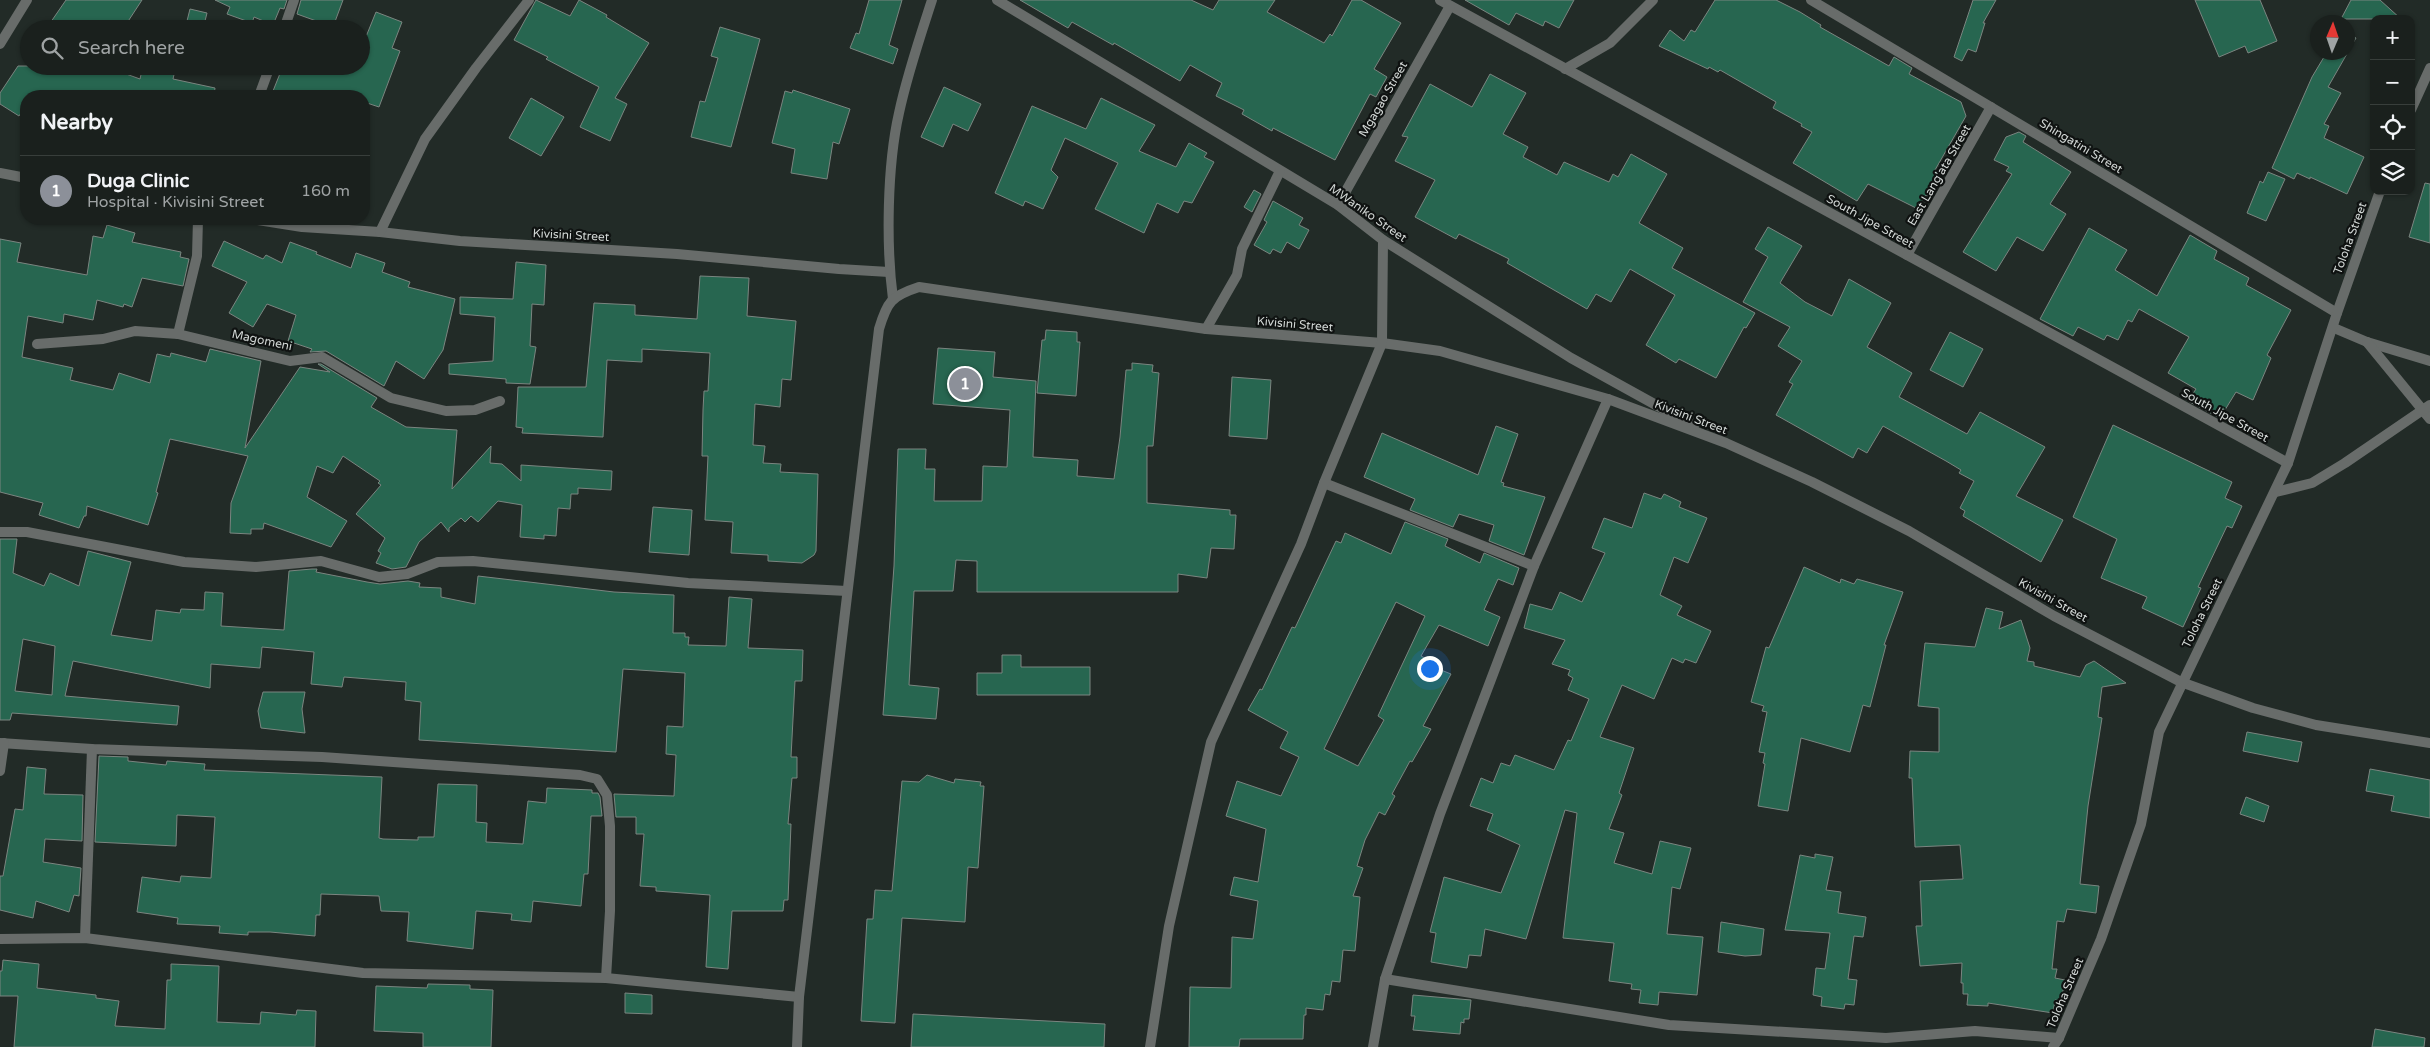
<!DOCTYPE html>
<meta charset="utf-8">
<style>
body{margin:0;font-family:"Varela Round",sans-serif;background:#272d2a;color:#f1f3f6}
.controls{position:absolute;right:15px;top:15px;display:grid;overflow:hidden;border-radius:10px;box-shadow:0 1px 4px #0004}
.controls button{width:45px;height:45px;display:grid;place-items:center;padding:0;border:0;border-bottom:1px solid #383e3b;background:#1a201d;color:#f1f3f6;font:25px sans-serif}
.compass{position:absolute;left:2310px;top:15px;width:45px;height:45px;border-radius:50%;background:#1a201d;box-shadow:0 1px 4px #0004;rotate:2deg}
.you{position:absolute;left:1429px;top:668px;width:18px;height:18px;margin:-12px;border:4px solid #fff;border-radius:50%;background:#1a73e8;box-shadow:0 0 0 8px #1a73e833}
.badge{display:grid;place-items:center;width:32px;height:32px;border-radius:50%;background:#8c9099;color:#fff;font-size:16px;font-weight:700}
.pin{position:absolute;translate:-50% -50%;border:2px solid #fff;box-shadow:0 1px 5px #0006}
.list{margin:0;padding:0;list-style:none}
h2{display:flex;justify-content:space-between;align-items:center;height:65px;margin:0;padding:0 20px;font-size:21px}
h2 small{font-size:16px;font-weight:400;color:#9fa3a4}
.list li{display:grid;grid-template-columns:32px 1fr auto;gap:15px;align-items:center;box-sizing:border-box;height:70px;padding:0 20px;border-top:1px solid #383e3b}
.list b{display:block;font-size:19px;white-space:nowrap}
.list p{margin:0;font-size:16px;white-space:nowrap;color:#9fa3a4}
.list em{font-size:16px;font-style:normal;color:#9fa3a4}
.icon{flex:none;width:28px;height:28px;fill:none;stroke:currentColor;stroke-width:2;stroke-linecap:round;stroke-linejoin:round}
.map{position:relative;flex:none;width:2430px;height:1047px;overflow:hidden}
.search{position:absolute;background:#1a201d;box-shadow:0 1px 4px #0004;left:20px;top:20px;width:350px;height:55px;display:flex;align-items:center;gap:12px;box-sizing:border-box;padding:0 18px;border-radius:28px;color:#9fa3a4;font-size:19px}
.panel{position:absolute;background:#1a201d;box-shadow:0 1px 4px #0004;left:20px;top:90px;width:350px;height:135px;border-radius:20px}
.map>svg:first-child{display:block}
</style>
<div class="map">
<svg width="2430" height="1047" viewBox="0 0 2430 1047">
<rect width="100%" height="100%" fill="#222b27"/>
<g fill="#276650" stroke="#7b8580" fill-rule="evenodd">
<polygon points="66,0 142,0 123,29 46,29"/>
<polygon points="215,0 287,0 284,9 280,8 273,25 254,17 252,23 227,14 230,7"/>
<polygon points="301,0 343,0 333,27 297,14"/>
<polygon points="536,0 570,16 579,0 607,15 606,17 649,43 615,98 627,104 610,141 580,127 599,87 546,59 548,57 514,40"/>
<polygon points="869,0 902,0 889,45 898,49 893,64 850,48 856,33 859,34"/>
<polygon points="1020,0 1191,0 1213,10 1219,0 1275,0 1267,12 1324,43 1330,34 1332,36 1352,0 1361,0 1401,23 1374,69 1387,77 1376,97 1370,94 1335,160 1273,128 1272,131 1242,114 1244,110 1216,96 1222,83 1190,65 1180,81 1114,43 1113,45 1072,22 1068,28"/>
<polygon points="1465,0 1574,0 1559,28 1545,21 1543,26 1516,13 1509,25"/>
<polygon points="1715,0 1776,0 1800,12 1821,25 1820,27 1889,66 1894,57 1912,68 1909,74 1961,102 1966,116 1935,170 1942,174 1930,197 1926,195 1918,209 1868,184 1857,201 1793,163 1812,132 1801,126 1802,124 1773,108 1776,102 1720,70 1718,72 1709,67 1708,69 1659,46 1670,30 1684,41 1691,30 1695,32"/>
<polygon points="1973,0 1996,0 1983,23 1985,23 1976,52 1968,49 1962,61 1954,57"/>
<polygon points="2195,0 2260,0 2277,41 2248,53 2245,46 2219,57"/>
<polygon points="2351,0 2380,0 2401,19 2341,19"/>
<polygon points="190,9 207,13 203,29 185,29"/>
<polygon points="376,12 402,22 392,48 400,51 379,107 364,102 364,96 349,96 340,93 339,96 271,96 283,66 361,66 361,49"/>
<polygon points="720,27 760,39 731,147 691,137 700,101 705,102 718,58 711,56"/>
<polygon points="2348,34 2356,38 2328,87 2341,93 2324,124 2329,126 2324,138 2364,157 2347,194 2310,177 2310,179 2297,173 2294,179 2272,168 2312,77 2327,52 2348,52"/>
<polygon points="18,66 104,66 140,79 143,66 176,66 173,79 215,88 214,96 26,96 26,105 19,116 0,104 0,93"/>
<polygon points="1490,74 1526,93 1503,134 1528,147 1523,157 1557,175 1564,162 1609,182 1613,174 1618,177 1631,154 1667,174 1639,223 1683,248 1672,268 1755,313 1746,328 1744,327 1716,378 1679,359 1676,363 1646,345 1675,295 1630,269 1611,302 1596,294 1587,309 1507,263 1509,259 1459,234 1456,239 1415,217 1435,180 1395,161 1408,137 1402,136 1430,84 1472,107"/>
<polygon points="944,87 981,104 968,131 953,124 943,147 921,137"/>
<polygon points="793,90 850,109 839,144 833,142 827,179 791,173 795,149 772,143 785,91 792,93"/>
<polygon points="531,98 564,117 541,156 509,138"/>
<polygon points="1101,98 1155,125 1139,151 1176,167 1189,143 1207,153 1204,157 1214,162 1192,203 1184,201 1178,213 1157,203 1144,233 1095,209 1118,163 1065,138 1051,170 1058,177 1043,209 1025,201 1023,206 995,193 1032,106 1086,129"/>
<polygon points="2019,132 2026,136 2023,142 2071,172 2050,204 2066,214 2043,251 2017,237 1996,271 1963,252 2012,174 2006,171 2009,167 1994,160 2006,137"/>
<polygon points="2268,172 2285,179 2266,221 2247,213 2260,181 2263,183"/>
<polygon points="2425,183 2430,184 2430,243 2409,237"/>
<polygon points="1254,190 1261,194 1252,212 1244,207"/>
<polygon points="1273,201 1303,218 1299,225 1309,230 1299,249 1287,242 1281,253 1273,249 1270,254 1254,245 1267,222 1264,220"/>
<polygon points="107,225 135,233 132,242 181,252 180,257 189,259 183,286 142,278 132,307 124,304 123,307 97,300 93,320 64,314 63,323 28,316 22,357 73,368 70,380 113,390 119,373 150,383 157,354 170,357 171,353 206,362 210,349 261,361 245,448 300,367 330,372 318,364 321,364 377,398 371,407 406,427 457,430 452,489 491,446 490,463 502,464 521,481 521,465 612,471 611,490 578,488 578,494 571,494 570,509 558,508 556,536 544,535 544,539 520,537 522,505 498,501 478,522 471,516 465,522 461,518 449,528 449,532 441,522 419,542 406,567 392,569 376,563 381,553 378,551 385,538 356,514 381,485 378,483 380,481 343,456 333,473 317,466 307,497 347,521 331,547 264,523 263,529 251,529 251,534 230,533 231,503 248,456 170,439 156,492 158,493 148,525 87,506 86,516 84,516 79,528 39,515 43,503 0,492 0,239 21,243 17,262 87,275 93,236 103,238"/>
<polygon points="1768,227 1802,246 1780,283 1805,302 1832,316 1849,279 1891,303 1867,347 1912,373 1899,397 1967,434 1980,412 2045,447 2016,496 2063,520 2041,562 1963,516 1965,511 1960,508 1974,481 1959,473 1961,470 1946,461 1883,426 1867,453 1858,448 1853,458 1776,415 1793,384 1789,382 1802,361 1778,346 1790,327 1743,302 1768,257 1755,249"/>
<polygon points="2089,228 2127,250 2115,270 2157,296 2190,235 2217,251 2214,259 2249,278 2246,285 2291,310 2267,355 2271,358 2253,400 2236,392 2220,418 2188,401 2196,389 2168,373 2189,337 2139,309 2132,322 2128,320 2118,340 2107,335 2104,340 2078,327 2073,336 2040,319"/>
<polygon points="224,241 263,259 266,255 282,263 290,242 317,252 316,254 351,268 356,253 385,263 382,272 410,282 408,287 455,299 443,350 424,379 396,361 384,386 326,351 310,352 312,349 288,341 296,315 267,304 253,327 229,313 247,282 212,266"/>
<polygon points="516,262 546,265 544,305 532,304 530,346 536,347 530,384 506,383 506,379 449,374 449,364 493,361 495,317 460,314 460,297 513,299"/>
<polygon points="700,276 749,278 747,316 796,321 791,380 782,379 780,407 755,404 753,445 765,446 763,463 781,464 780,472 818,474 816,551 814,555 802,563 768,561 768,555 731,553 733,522 705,520 708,456 702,456 703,410 704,391 708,391 710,353 642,349 642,362 607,360 603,437 522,433 523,428 516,427 518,387 586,387 594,303 635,305 635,315 697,319"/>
<polygon points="1046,330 1077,332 1077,342 1080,342 1076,396 1037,393 1042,340 1045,340"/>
<polygon points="1950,332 1983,349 1963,387 1930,370"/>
<polygon points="938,348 995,352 993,377 1036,381 1033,457 1078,460 1077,476 1114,479 1120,437 1126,370 1132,370 1132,363 1153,365 1152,372 1159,373 1153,446 1147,446 1147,503 1230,510 1230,515 1236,515 1234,549 1211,548 1207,578 1178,574 1178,592 977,592 977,561 956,560 953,591 914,591 909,685 939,688 936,719 883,715 894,566 898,449 926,449 925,469 935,469 934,501 982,501 983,466 1007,467 1010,410 933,404"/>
<polygon points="1232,377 1271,380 1267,439 1229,436"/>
<polygon points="2113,425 2232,482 2225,498 2242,506 2232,528 2227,526 2198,587 2201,588 2183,627 2142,608 2147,597 2101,578 2117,539 2073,517"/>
<polygon points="1496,426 1518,434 1501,482 1504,483 1503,486 1545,497 1524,555 1489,541 1494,525 1459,514 1453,527 1410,510 1415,499 1364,477 1382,433 1478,475"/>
<polygon points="1644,493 1661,499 1664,494 1681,502 1679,507 1707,518 1688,563 1674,557 1660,595 1682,606 1677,615 1711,631 1696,663 1685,659 1683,663 1672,658 1654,699 1622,685 1600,737 1634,748 1619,793 1622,795 1609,829 1624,833 1614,863 1652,874 1660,841 1691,848 1680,889 1672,887 1667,934 1703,937 1697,995 1659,992 1658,1005 1639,1003 1641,990 1631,989 1632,984 1609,981 1614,943 1563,938 1577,813 1565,810 1526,939 1485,929 1481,956 1469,955 1467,968 1431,962 1436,933 1430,932 1444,877 1501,893 1520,845 1487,830 1493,814 1470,806 1481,778 1493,783 1501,763 1510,766 1515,755 1554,770 1568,740 1571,741 1589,699 1568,690 1573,678 1568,675 1570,670 1552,664 1565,640 1524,628 1530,604 1552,610 1560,592 1582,602 1605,553 1592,548 1604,518 1632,528"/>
<polygon points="653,507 692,510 689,555 649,552"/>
<path d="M1405 522 1448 539 1445 546 1480 563 1484 553 1519 568 1513 585 1498 579 1484 610 1500 617 1488 646 1439 625 1421 656 1438 665 1436 668 1451 674 1423 726 1431 729 1412 762 1410 761 1392 794 1395 796 1385 815 1379 812 1365 840 1357 866 1363 868 1353 896 1360 897 1355 951 1343 950 1340 982 1332 981 1330 995 1325 994 1323 1010 1306 1008V1015H1304L1303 1039H1240L1239 1047H1189L1190 987 1231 988 1232 937 1253 939 1258 901 1230 895 1234 877 1258 882 1266 829 1226 816 1237 781 1281 796 1299 757 1280 748 1288 732 1248 710 1260 689 1262 690 1292 627 1295 628 1336 541 1341 543 1345 533 1391 554ZM1396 602 1425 616 1378 716 1384 720 1358 766 1324 749Z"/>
<path d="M0 539H17L13 573 44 586 50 573 79 586 88 551 131 562 111 635 152 641 156 610 180 613 181 609 204 610 205 592 223 593 221 626 284 630 289 571 312 569H317L316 572 367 582 380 584 408 581 420 583 419 587 441 588V597L475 604 478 576 614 592 674 595 673 633H685V637H689L688 645 726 646 729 597 752 599 748 648 803 650 802 681H795L791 757H797V778H792L788 824H791L788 900H784L783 911H732L728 969 706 967 710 895 656 891V887L640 886 644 834H636V817H616L614 794 674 796 676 755 666 754 667 726 683 727 685 673 623 669 616 752 419 740 421 702 405 700 406 682 344 677 342 687 311 684 314 652 262 647 260 668 211 664 210 688 73 661 65 696 179 706 177 725 12 713 10 720H0ZM23 639 55 646 52 695 15 691Z"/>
<polygon points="1804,567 1840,583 1841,579 1854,584 1857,579 1903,592 1884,645 1886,645 1870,707 1863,705 1850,752 1801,738 1788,811 1758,806 1765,764 1763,763 1765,753 1759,752 1767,712 1762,711 1764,706 1751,702 1766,647 1769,648"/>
<polygon points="1986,608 2003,612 1999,629 2021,620 2030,648 2027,661 2034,662 2034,666 2080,677 2086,665 2094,661 2126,683 2102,687 2098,717 2102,718 2088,806 2080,884 2099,886 2096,913 2067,909 2064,922 2057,921 2052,969 2057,969 2055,978 2065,980 2061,1001 2055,1000 2053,1013 1988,1003 1988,1006 1967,1005 1968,994 1963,994 1963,983 1961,983 1962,963 1920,966 1916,926 1922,926 1920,881 1963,879 1960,845 1915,847 1912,778 1909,778 1910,751 1939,752 1939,708 1918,706 1925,643 1975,647"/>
<polygon points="1002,655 1021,655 1021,667 1090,667 1090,695 977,695 977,673 1002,673"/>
<polygon points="263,692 305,692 302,709 305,733 261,728 258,711"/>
<polygon points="2247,732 2302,742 2298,762 2243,751"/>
<polygon points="99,756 128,757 128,761 166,765 167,761 205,764 204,770 382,777 379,838 383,839 418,840 418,837 434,837 438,784 477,785 476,822 487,823 486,842 523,844 528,801 546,803 547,788 592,790 592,793 598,793 600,797 602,816 591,816 588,874 584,874 581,906 533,901 531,922 511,920 512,914 476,911 473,949 407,941 409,912 381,911 379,896 321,894 320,915 316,915 315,936 270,932 248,932 248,935 219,933 220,926 177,924 178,918 137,912 142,877 180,882 181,876 211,878 215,817 177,815 176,846 95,842"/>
<polygon points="27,767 46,769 44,794 83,795 82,841 45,839 43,862 81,868 79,896 74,895 69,912 36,901 33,918 0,910 0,876 3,876 15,809 23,810"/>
<polygon points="2370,769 2430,780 2430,818 2391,811 2394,796 2366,791"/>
<polygon points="927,775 954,783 955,779 981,782 980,786 984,786 978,868 968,867 965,922 902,918 895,1023 861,1021 867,919 873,919 875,890 892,891 902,781 919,782"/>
<polygon points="2246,797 2269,806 2264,822 2240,814"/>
<polygon points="1815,854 1833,857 1826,890 1841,892 1838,913 1866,917 1863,937 1854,936 1848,979 1857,980 1854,1005 1845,1004 1844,1009 1821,1006 1822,997 1813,995 1816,968 1825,969 1830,933 1785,930 1800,855 1815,858"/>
<polygon points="1721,922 1764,929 1761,955 1745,956 1718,952"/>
<polygon points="3,960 39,964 37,988 96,995 96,998 119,1001 115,1026 165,1029 167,980 171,980 171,964 219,966 217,1022 260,1024 261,1012 296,1015 297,1010 316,1011 315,1047 14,1047 18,996 0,996 0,971 2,971"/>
<polygon points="428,984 470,985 470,989 493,990 491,1047 423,1047 423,1033 374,1031 376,986 427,988"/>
<polygon points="625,993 652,995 652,1014 625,1013"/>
<polygon points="1413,995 1471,1000 1469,1019 1464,1019 1464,1023 1461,1022 1460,1034 1413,1030 1415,1016 1411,1016"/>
<polygon points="913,1014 1105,1024 1104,1047 911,1047"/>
<polygon points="2375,1029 2425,1038 2424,1047 2372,1047"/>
</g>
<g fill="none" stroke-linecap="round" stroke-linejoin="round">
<g stroke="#686c6a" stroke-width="10">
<polyline points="997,0 1338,205 1383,240 1571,358 1694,426"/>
<polyline points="1440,0 2288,463"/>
<polyline points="1811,0 2337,313"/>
<polyline points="284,29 294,0"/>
<polyline points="0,44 27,0"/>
<polyline points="1565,69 1610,43 1653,0"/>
<polyline points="259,96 270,66"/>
<polyline points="2411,110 2430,68"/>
<polyline points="0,173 26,178"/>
<polyline points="1338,205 1450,6"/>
<polyline points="251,219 302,227 380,232 460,241 677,254 839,269 889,272"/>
<polyline points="380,232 425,139 476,68 529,0"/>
<polyline points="1907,255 1991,107"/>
<path d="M893 299C886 246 887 166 899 113 907 75 920 37 932 0"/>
<polyline points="2334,328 2367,342 2430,361"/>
<polyline points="1206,329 1237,275 1242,249 1280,171"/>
<polyline points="178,334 197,256 198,219"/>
<polyline points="2367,342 2430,419"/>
<polyline points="37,344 103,339 135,331 178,334 290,361 322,357 391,398 446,411 475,410 500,401"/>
<polyline points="1324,483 1534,566"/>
<polyline points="2276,492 2312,483 2345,463 2430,405"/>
<polyline points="0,532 27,532 184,562 256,567 321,561 379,577 407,574 438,562 473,561 688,583 847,591"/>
<polyline points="0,743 92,749 322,757 580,775 597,779 607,795 610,826 610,911 606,978"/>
<polyline points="0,771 4,743"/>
<polyline points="85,938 92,749"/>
<polyline points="0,939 85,938 363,973 606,978 799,997"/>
<polyline points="1385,979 1669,1025 1886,1038 1975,1031 2059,1038"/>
<path d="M797 1047 799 997 879 329C887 302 891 296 919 287L1206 329 1382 343 1440 351 1608 399 1726 443 1812 482 1909 531 2054 616 2181 682 2253 708 2316 725 2430 743"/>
<polyline points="1150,1047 1169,926 1211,742 1301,544 1324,483 1382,343 1383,240"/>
<polyline points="1373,1047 1385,979 1440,814 1534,566 1608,399"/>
<polyline points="2053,1047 2059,1038 2101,939 2141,824 2159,732 2288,463 2337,313 2380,191"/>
</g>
</g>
<g text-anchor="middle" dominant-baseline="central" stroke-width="4.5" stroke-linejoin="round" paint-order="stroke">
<g font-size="12" fill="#d2d7d5" stroke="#0f1211">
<text transform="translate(1383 99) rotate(-60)">Mgagao Street</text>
<text transform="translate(2081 146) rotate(31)">Shingatini Street</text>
<text transform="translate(1939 175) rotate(-60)">East Lang'ata Street</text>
<text transform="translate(1368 213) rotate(35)">MWaniko Street</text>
<text transform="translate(1870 221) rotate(29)">South Jipe Street</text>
<text transform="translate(571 235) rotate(3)">Kivisini Street</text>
<text transform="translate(2350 238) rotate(-70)">Toloha Street</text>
<text transform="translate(1295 324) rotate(5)">Kivisini Street</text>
<text transform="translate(262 340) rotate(12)">Magomeni</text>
<text transform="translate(2225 415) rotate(29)">South Jipe Street</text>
<text transform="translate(1691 417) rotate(21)">Kivisini Street</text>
<text transform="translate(2053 600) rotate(29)">Kivisini Street</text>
<text transform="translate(2202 613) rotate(-64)">Toloha Street</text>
<text transform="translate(2065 993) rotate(-67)">Toloha Street</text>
</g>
</g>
</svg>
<div class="controls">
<button>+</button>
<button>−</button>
<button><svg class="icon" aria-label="locate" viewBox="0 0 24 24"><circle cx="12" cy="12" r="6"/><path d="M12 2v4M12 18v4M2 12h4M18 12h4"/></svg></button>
<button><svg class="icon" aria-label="layers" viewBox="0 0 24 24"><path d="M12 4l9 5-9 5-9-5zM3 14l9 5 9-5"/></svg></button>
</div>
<svg class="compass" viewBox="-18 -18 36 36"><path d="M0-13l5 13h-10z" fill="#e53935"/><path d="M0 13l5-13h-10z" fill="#9fa3a4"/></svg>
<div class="you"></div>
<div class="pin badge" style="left:965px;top:384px">1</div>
<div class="search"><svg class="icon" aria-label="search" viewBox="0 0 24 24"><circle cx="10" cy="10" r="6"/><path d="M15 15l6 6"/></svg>Search here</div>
<section class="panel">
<h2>Nearby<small></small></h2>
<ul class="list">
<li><span class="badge">1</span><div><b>Duga Clinic</b><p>Hospital · Kivisini Street</p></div><em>160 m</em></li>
</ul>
</section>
</div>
